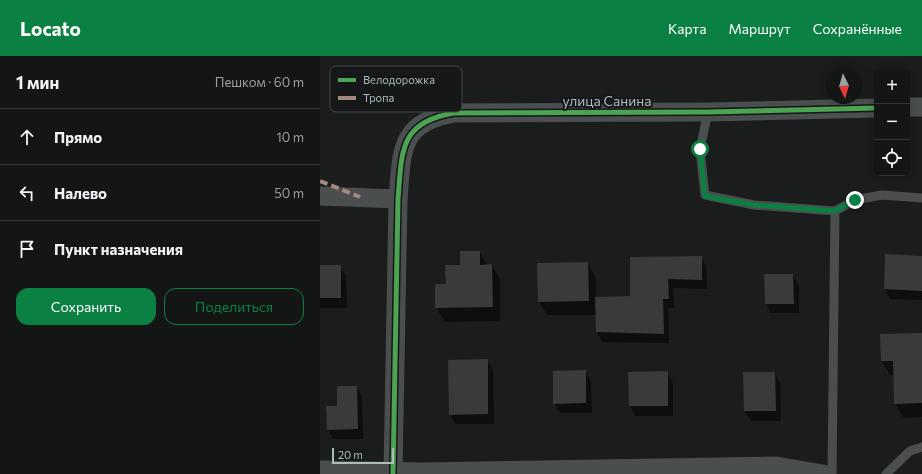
<!DOCTYPE html>
<html lang="ru">
<meta charset="utf-8">
<style>
body{margin:0;font-family:Commissioner,sans-serif;background:#1d1e1e;color:#f1f3f6}
.controls{position:absolute;right:12px;top:12px;display:grid;overflow:hidden;border-radius:8px;box-shadow:0 2px 10px #0003}
.controls button{width:36px;height:36px;display:grid;place-items:center;padding:0;border:0;border-bottom:1px solid #333434;background:#141515;color:#f1f3f6;font:20px sans-serif}
.compass{position:absolute;left:506px;top:12px;width:36px;height:36px;border-radius:50%;background:#141515;box-shadow:0 2px 10px #0003;rotate:175deg}
.scale{position:absolute;left:12px;bottom:10px;width:62px;box-sizing:border-box;padding-left:4px;border:2px solid #adbcbb;border-top:0;font-size:11px;line-height:14px;white-space:nowrap;color:#adbcbb;-webkit-text-stroke:3px #151718;paint-order:stroke}
.stop{position:absolute;width:12px;height:12px;margin:-9px;border:3px solid #0b8043;border-radius:50%;background:#fff}
.stop.end{background:#0b8043;border-color:#fff;box-shadow:0 1px 4px #0008}
.list{margin:0;padding:0;list-style:none}
h2{display:flex;justify-content:space-between;align-items:center;height:52px;margin:0;padding:0 16px;font-size:17px}
h2 small{font-size:13px;font-weight:400;color:#9d9fa0}
.list li{display:grid;grid-template-columns:26px 1fr auto;gap:12px;align-items:center;box-sizing:border-box;height:56px;padding:0 16px;border-top:1px solid #333434}
.list b{display:block;font-size:15px;white-space:nowrap}
.list em{font-size:13px;font-style:normal;color:#9d9fa0}
.actions{display:flex;gap:8px;padding:12px 16px}
.actions a{flex:1;padding:9px 0;border:1px solid #0b8043;border-radius:12px;text-align:center;font-size:14px;color:#0b8043}
.actions .main{background:#0b8043;color:#fff}
.icon{flex:none;width:22px;height:22px;fill:none;stroke:currentColor;stroke-width:2;stroke-linecap:round;stroke-linejoin:round}
.map{position:relative;flex:none;width:602px;height:418px;overflow:hidden}
header{display:flex;align-items:center;gap:24px;box-sizing:border-box;height:56px;padding:0 20px;background:#0b8043;color:#fff}
header strong{font-size:19px}
nav{display:flex;gap:22px;margin-inline-start:auto;font-size:14px}
main{display:flex}
aside{flex:1;background:#141515}
.map>svg:first-child{display:block}
</style>
<header>
<strong>Locato</strong>
<nav><a>Карта</a><a>Маршрут</a><a>Сохранённые</a></nav>
</header>
<main>
<aside>
<h2>1 мин<small>Пешком · 60 m</small></h2>
<ul class="list">
<li><svg class="icon" aria-label="ahead" viewBox="0 0 24 24"><path d="M12 20V5M6 11l6-6 6 6"/></svg><div><b>Прямо</b></div><em>10 m</em></li>
<li><svg class="icon" aria-label="left" viewBox="0 0 24 24"><path d="M17 20v-9H6M10 6l-5 5 5 5"/></svg><div><b>Налево</b></div><em>50 m</em></li>
<li><svg class="icon" aria-label="arrive" viewBox="0 0 24 24"><path d="M6 21V4h12l-3 4 3 4H6"/></svg><div><b>Пункт назначения</b></div></li>
</ul>
<div class="actions"><a class="main">Сохранить</a><a>Поделиться</a></div>
</aside>
<div class="map">
<svg width="602" height="418" viewBox="0 0 602 418">
<rect width="100%" height="100%" fill="#1b1c1c"/>
<g fill="#0007">
<polygon points="160,196 167,209 172,209 180,223 180,265 125,266 116,252 127,229 141,210"/>
<polygon points="381,201 386,210 387,233 353,232 354,252 348,252 349,287 282,286 277,276 276,259 227,259 219,245 268,207 276,222 276,242 311,241"/>
<polygon points="602,201 602,244 570,243 565,233"/>
<polygon points="0,210 20,210 26,220 27,252 0,252"/>
<polygon points="473,219 479,229 479,257 451,257 446,247"/>
<polygon points="602,278 602,361 583,362 575,347 574,319 570,319 562,305 561,279"/>
<polygon points="167,304 173,314 174,368 135,368 130,358"/>
<polygon points="265,315 271,325 272,357 240,357 234,347"/>
<polygon points="347,316 353,326 353,360 315,360 310,350 309,317"/>
<polygon points="424,317 455,317 460,327 461,365 431,365 425,355"/>
<polygon points="37,331 42,341 43,383 13,383 8,373 18,351"/>
</g>
<g fill="#393a3a">
<polygon points="140,195 160,195 160,209 172,208 173,251 115,252 115,228 126,228 125,209 140,209"/>
<polygon points="565,198 602,200 602,235 564,233"/>
<polygon points="382,200 382,224 348,223 349,243 343,243 344,278 276,276 275,241 310,240 310,201"/>
<polygon points="268,206 269,245 218,246 217,207"/>
<rect x="0" y="209" width="21" height="33"/>
<polygon points="444,218 473,218 474,248 445,248"/>
<polygon points="602,277 602,347 574,348 573,305 561,305 560,278"/>
<polygon points="168,303 168,358 129,359 128,304"/>
<polygon points="266,314 266,347 233,348 233,315"/>
<polygon points="348,315 348,350 309,350 308,316"/>
<polygon points="423,316 455,316 456,355 424,355"/>
<polygon points="17,330 37,330 38,373 7,374 6,350 17,350"/>
</g>
<g fill="none" stroke-linecap="round" stroke-linejoin="round">
<g stroke="#4a4e4e" stroke-width="9">
<polyline points="388,56 380,93 385,139 434,149 515,155 535,144 562,139 602,142"/>
<polyline points="512,418 515,155"/>
<polyline points="566,418 590,395 602,391"/>
</g>
<g stroke="#4a4e4e" stroke-width="19">
<polyline points="587,51 602,51"/>
<polyline points="0,140 78,143"/>
<polyline points="0,414 102,416 456,410 503,418"/>
<path d="M73 418 78 143C82 95 79 66 134 57L388 56 557 52"/>
</g>
<polyline stroke="#a5887d" stroke-width="4" stroke-dasharray="8 4" stroke-linecap="butt" points="0,125 40,141"/>
<g stroke="#151718" stroke-width="8">
<path id="cycleway" d="M73 418 78 143C82 95 79 66 134 57L388 56 557 52"/>
</g>
<use href="#cycleway" stroke="#4ca352" stroke-width="5"/>
</g>
<g fill="none" stroke-linecap="round" stroke-linejoin="round">
<polyline stroke="#0b8043" stroke-width="5" points="380,93 385,140 434,149 515,155 535,144"/>
</g>
<g text-anchor="middle" dominant-baseline="central" stroke-width="4" stroke-linejoin="round" paint-order="stroke">
<g font-size="14" fill="#adbcbb" stroke="#151718">
<text x="287" y="44">улица Санина</text>
</g>
</g>
<rect x="10" y="10" width="132" height="46" rx="6" fill="#151718" stroke="#434949" stroke-width="1"/>
<rect x="18" y="22" width="18" height="4" fill="#4ca352"/>
<rect x="18" y="40" width="18" height="4" fill="#a5887d"/>
<g font-size="11" fill="#adbcbb">
<text x="43" y="28">Велодорожка</text>
<text x="43" y="46">Тропа</text>
</g>
</svg>
<div class="controls">
<button>+</button>
<button>−</button>
<button><svg class="icon" aria-label="locate" viewBox="0 0 24 24"><circle cx="12" cy="12" r="6"/><path d="M12 2v4M12 18v4M2 12h4M18 12h4"/></svg></button>
</div>
<svg class="compass" viewBox="-18 -18 36 36"><path d="M0-13l5 13h-10z" fill="#e53935"/><path d="M0 13l5-13h-10z" fill="#9d9fa0"/></svg>
<div class="scale">20 m</div>
<div class="stop" style="left:380px;top:93px"></div>
<div class="stop end" style="left:535px;top:144px"></div>
</div>
</main>
